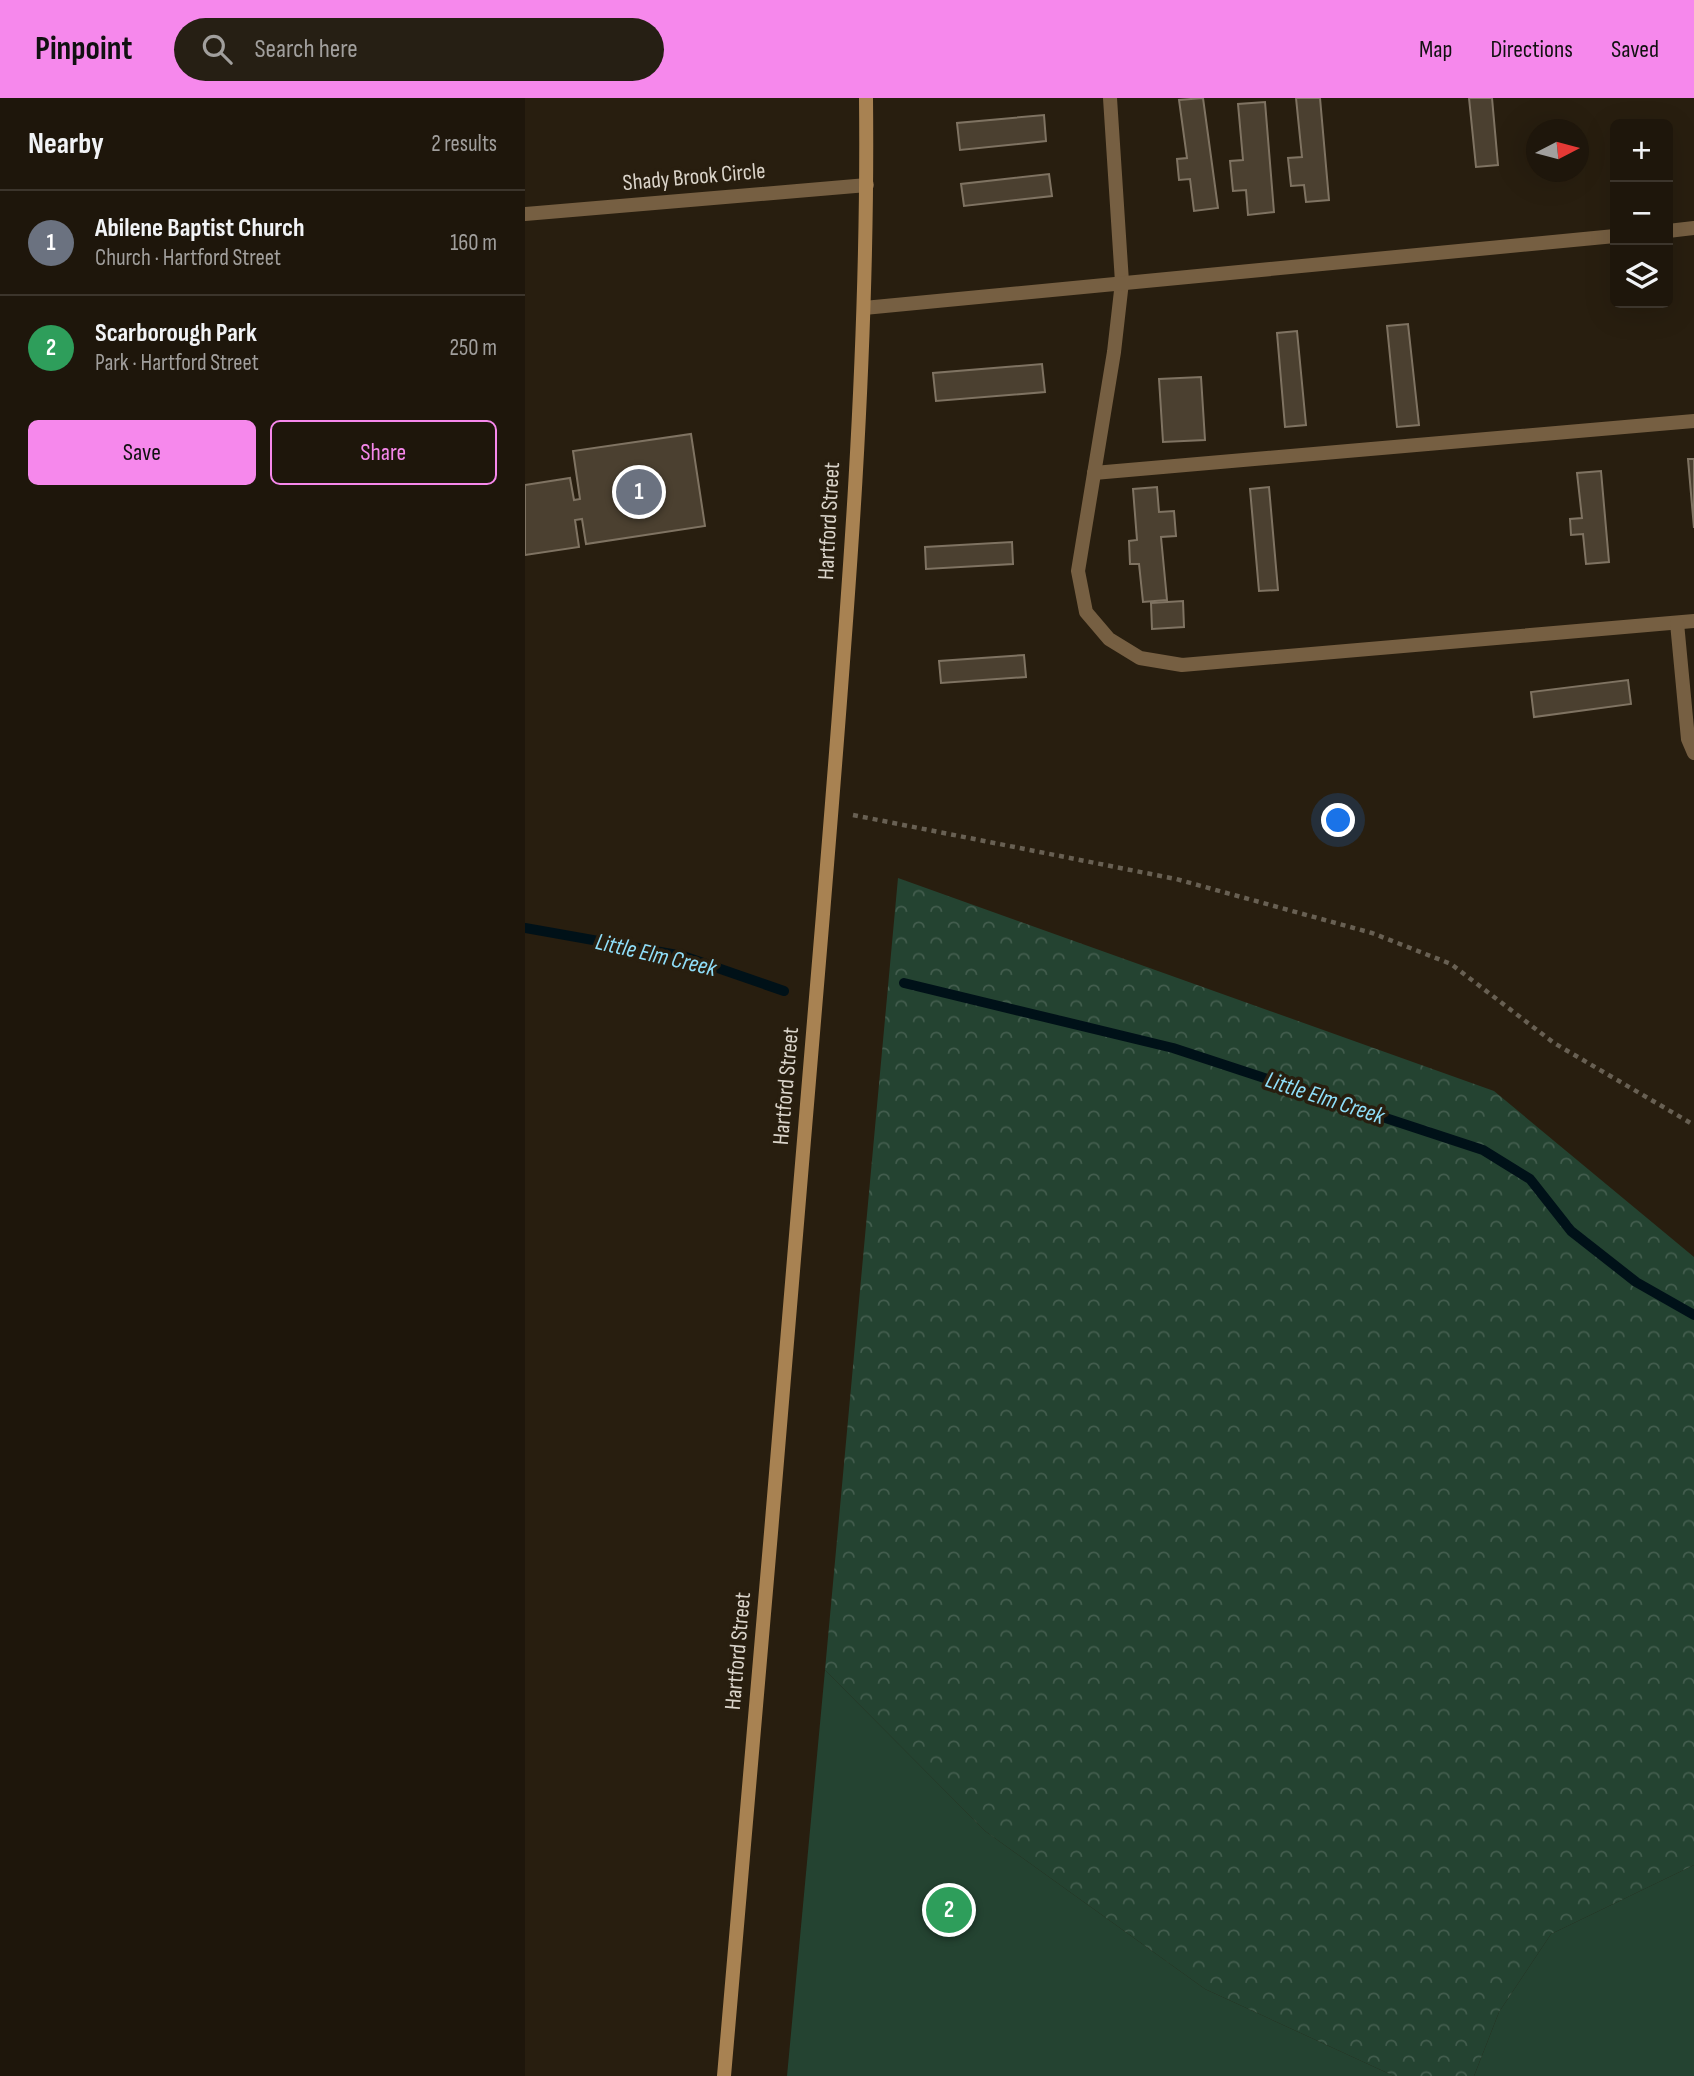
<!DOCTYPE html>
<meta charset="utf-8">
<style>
body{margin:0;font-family:"Sofia Sans Condensed",sans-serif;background:#261f14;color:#f1f3f6}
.controls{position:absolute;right:21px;top:21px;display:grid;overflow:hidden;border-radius:10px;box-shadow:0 7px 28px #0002}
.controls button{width:63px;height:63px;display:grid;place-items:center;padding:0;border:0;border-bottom:2px solid #3c352c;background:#1e160b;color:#f1f3f6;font:35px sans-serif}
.compass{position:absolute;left:1001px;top:21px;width:63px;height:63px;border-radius:50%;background:#1e160b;box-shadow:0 7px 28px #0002;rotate:84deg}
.you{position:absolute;left:814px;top:723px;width:24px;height:24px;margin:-18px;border:5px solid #fff;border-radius:50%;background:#1a73e8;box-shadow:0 0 0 10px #1a73e833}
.badge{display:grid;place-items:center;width:46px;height:46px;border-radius:50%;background:#f688ec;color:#fff;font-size:23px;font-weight:700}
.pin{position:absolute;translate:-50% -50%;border:4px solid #fff;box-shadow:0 2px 7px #0006}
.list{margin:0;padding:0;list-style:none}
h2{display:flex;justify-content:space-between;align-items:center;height:91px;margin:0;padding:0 28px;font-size:30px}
h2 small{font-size:23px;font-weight:400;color:#a19f9d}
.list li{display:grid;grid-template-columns:46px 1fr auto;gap:21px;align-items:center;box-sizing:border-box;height:105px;padding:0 28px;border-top:2px solid #3c352c}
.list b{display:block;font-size:26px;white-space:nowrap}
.list p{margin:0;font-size:23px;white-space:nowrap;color:#a19f9d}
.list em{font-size:23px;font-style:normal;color:#a19f9d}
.actions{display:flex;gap:14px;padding:21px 28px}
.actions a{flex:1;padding:16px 0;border:2px solid #f688ec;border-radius:10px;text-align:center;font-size:24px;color:#f688ec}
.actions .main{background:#f688ec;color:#111}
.icon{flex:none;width:38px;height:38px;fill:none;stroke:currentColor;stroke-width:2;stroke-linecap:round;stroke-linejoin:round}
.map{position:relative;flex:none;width:1169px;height:1978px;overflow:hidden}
header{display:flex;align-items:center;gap:42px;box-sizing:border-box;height:98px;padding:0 35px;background:#f688ec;color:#111}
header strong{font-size:33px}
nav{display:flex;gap:38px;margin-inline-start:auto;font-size:24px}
.search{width:490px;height:63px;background:#261f14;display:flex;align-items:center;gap:18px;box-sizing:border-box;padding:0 24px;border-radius:38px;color:#a19f9d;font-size:26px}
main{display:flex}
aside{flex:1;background:#1e160b}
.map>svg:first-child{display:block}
</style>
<header>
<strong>Pinpoint</strong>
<div class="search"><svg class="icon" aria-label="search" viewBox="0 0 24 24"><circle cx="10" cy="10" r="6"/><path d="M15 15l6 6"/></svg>Search here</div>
<nav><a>Map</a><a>Directions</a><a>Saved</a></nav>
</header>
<main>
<aside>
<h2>Nearby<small>2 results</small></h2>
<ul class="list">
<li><span class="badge" style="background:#6b7280">1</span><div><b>Abilene Baptist Church</b><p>Church · Hartford Street</p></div><em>160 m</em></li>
<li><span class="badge" style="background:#2e9e5b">2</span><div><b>Scarborough Park</b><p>Park · Hartford Street</p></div><em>250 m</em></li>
</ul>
<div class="actions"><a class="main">Save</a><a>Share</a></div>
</aside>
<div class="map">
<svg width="1169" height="1978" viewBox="0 0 1169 1978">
<defs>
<pattern id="forest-crowns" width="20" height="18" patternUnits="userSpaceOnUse" patternTransform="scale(1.75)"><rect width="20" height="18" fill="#244331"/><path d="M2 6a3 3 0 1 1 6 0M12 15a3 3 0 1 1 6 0" fill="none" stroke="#435d4e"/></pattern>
</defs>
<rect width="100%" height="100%" fill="#281e0f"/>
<g fill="#244331">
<polygon points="300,1572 460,1733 680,1891 869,1978 262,1978"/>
<polygon points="1169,1767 1169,1978 949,1978 974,1914 1026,1836"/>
</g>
<polygon fill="url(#forest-crowns)" points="373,780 969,993 1169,1159 1169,1767 1026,1836 974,1914 949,1978 869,1978 680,1891 460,1733 300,1572"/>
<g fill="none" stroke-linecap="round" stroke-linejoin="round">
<g stroke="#001118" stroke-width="10">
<polyline points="0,830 158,858 259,893"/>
<polyline points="379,885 648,950 958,1052 1005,1081 1046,1133 1111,1184 1169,1217"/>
</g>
</g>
<g fill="#4b4030" stroke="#7f7362" stroke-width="2">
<polygon points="678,0 693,110 669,113 665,81 654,82 652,61 662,60 654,2"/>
<polygon points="771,0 795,0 804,102 781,104 779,87 766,88 763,60 777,59"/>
<polygon points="944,0 967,0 973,67 951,69"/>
<polygon points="740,4 749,114 723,117 721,92 708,93 705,63 718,62 713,6"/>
<polygon points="519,17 521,43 435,52 432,25"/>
<polygon points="524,76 527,98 439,108 436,86"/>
<polygon points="883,226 894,327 872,329 862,228"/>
<polygon points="772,233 781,327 760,329 752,235"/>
<polygon points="517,266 520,294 411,303 408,275"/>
<polygon points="676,279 680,342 638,344 634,281"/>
<polygon points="166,336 180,428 61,446 57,421 50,422 54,449 0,457 0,387 45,380 49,402 55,401 48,353"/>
<polygon points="1163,361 1169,361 1169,430"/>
<polygon points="1076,373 1084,464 1061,466 1058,436 1046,437 1045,421 1057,420 1052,375"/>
<polygon points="632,389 634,414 649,413 651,438 636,439 642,502 618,504 614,466 605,466 604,443 612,442 608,391"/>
<polygon points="744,389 753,492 734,493 725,391"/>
<polygon points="487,444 488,466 401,471 400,449"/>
<polygon points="658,503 659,529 627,531 626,505"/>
<polygon points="499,557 501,579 416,585 414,563"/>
<polygon points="1103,582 1106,606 1009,619 1006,594"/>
</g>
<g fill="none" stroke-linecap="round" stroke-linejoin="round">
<polyline stroke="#686053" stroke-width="4.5" stroke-dasharray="5 5" stroke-linecap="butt" points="328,717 651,781 847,835 926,866 1029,945 1169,1027"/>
<polyline stroke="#765f42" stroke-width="14" points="569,375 1169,323"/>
<g stroke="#765f42" stroke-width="14">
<polyline points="585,0 597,184 589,254 553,473 561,514 584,541 615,560 657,567 1169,523"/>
<polyline points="0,116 342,87"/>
<polyline points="1143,133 1169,130"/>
<polyline points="339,210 1090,138"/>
<polyline points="1152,525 1163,641 1169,655"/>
</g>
<path stroke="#a88252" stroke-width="14" d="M199 1978C232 1591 267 1203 298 816 320 545 344 272 341 0"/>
</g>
<g text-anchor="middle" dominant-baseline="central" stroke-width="7" stroke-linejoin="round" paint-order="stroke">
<g font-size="23" fill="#dad4ca" stroke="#281e0f">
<text transform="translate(169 79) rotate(-5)">Shady Brook Circle</text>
<text transform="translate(304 423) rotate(-87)">Hartford Street</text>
<text transform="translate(261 988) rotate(-85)">Hartford Street</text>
<text transform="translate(213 1553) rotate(-85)">Hartford Street</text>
</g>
<g font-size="24" font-style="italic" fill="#8fdef9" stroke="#281e0f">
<text transform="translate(131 857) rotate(13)">Little Elm Creek</text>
<text transform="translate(800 1000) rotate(18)">Little Elm Creek</text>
</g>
</g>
</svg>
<div class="controls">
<button>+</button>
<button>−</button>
<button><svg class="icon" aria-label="layers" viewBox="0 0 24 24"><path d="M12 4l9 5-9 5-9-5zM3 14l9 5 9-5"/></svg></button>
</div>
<svg class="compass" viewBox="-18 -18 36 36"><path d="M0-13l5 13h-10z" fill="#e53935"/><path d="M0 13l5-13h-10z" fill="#a19f9d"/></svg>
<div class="you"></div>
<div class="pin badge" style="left:114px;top:394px;background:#6b7280">1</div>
<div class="pin badge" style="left:424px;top:1812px;background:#2e9e5b">2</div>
</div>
</main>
